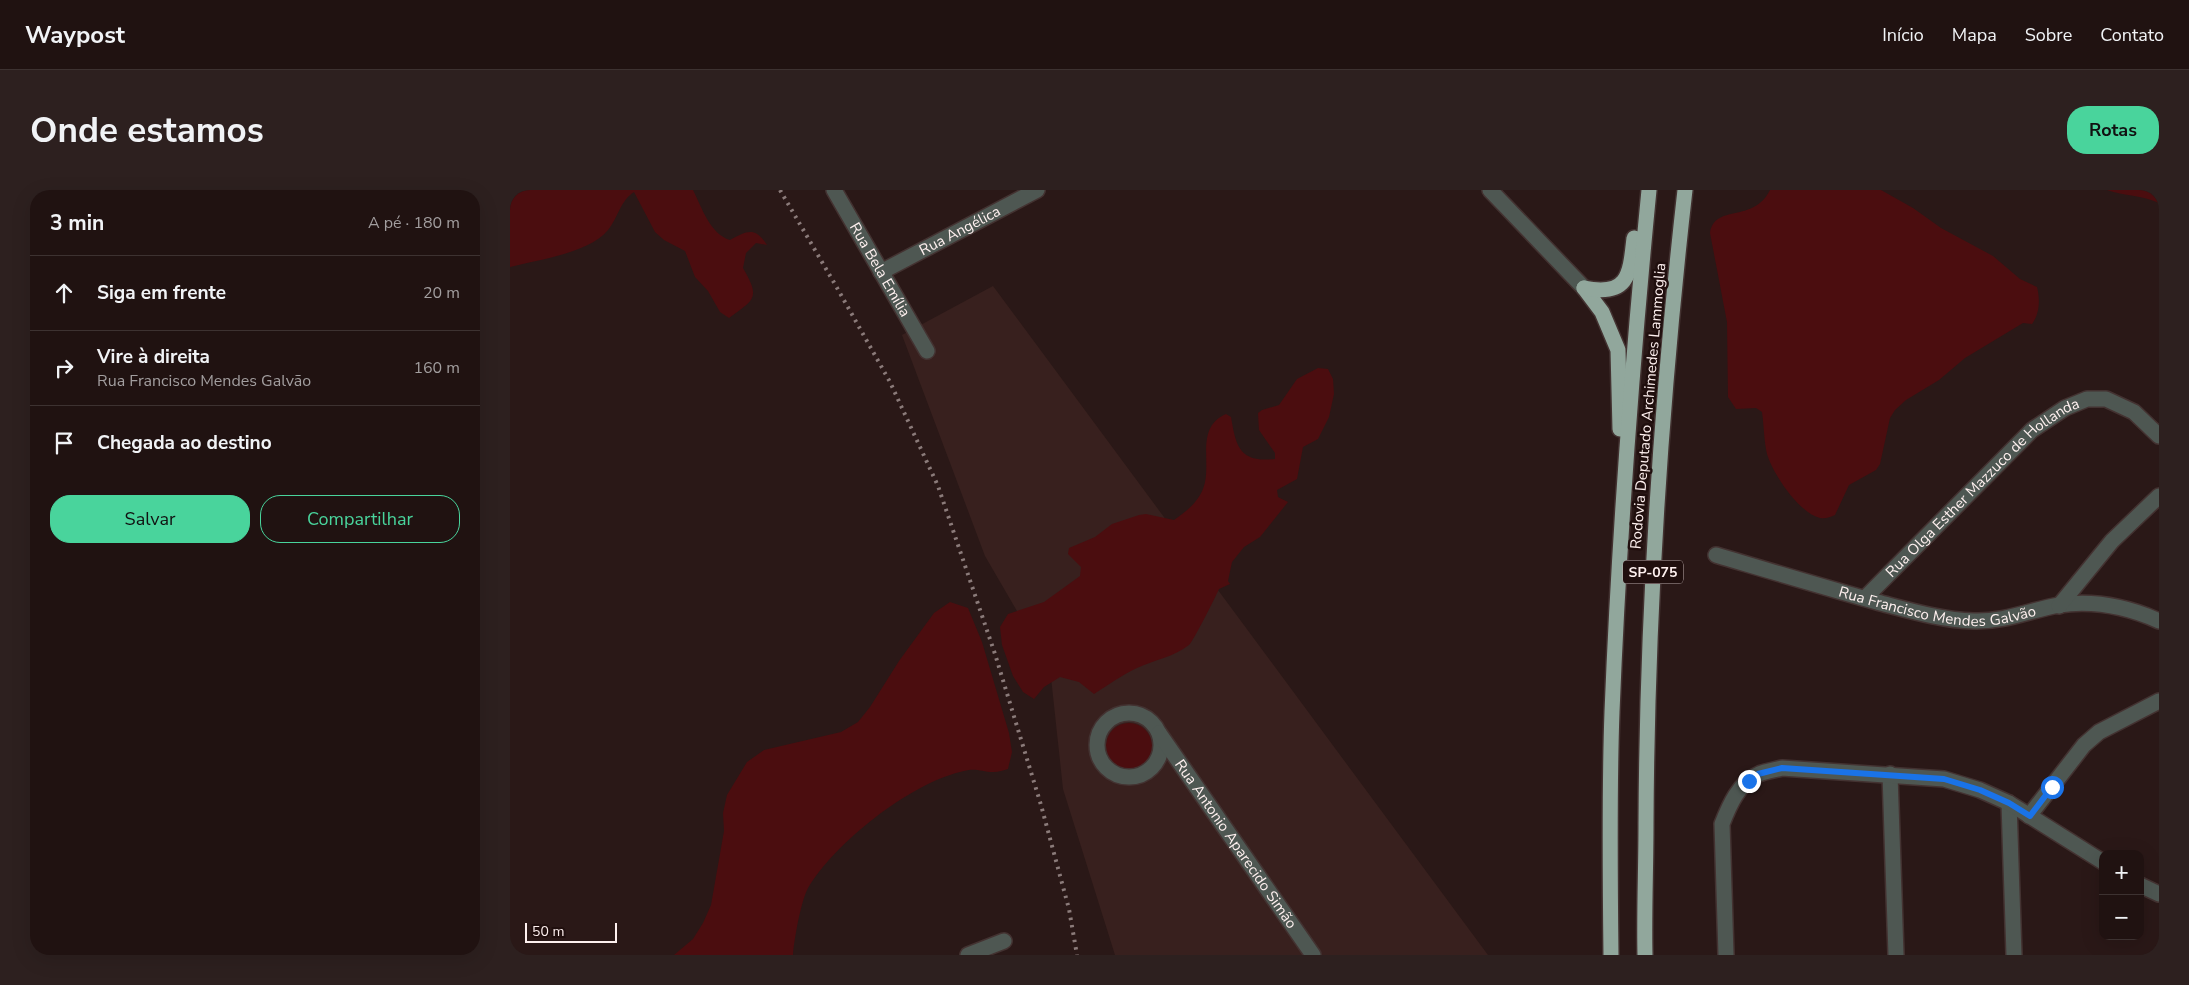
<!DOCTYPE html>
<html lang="pt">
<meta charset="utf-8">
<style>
body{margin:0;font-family:"Nunito Sans",sans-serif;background:#2d201f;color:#f1f3f6}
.controls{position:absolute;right:15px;bottom:15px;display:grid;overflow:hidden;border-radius:10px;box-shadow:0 5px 20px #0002}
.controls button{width:45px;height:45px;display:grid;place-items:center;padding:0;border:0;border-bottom:1px solid #3d3231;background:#201211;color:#f1f3f6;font:25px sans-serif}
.scale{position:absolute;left:15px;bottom:12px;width:92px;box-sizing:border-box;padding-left:5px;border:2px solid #fef0ef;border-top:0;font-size:14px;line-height:18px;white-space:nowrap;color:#fef0ef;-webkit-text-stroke:4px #200f0e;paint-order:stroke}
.stop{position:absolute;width:15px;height:15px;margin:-11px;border:4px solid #1a73e8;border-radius:50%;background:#fff}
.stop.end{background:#1a73e8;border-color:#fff;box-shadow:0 1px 5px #0008}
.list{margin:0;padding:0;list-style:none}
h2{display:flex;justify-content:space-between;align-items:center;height:65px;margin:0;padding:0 20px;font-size:21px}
h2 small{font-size:16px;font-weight:400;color:#a29e9f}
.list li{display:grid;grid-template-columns:32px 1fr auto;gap:15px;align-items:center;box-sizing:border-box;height:75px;padding:0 20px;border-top:1px solid #3d3231}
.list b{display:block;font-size:19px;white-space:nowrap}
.list p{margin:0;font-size:16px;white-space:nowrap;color:#a29e9f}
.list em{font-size:16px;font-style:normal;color:#a29e9f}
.actions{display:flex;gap:10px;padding:15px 20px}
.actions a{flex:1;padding:11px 0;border:1px solid #49d49c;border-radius:20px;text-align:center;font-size:18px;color:#49d49c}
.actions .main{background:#49d49c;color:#111}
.icon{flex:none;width:28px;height:28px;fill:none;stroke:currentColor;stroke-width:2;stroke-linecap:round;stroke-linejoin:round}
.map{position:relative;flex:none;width:1649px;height:765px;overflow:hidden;border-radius:20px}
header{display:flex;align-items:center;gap:30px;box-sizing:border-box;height:70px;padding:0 25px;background:#201211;border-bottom:1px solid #3d3231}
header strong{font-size:24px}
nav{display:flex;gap:28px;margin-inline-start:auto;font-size:18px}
.intro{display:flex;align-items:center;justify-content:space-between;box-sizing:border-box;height:120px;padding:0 30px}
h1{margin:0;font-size:35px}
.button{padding:12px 22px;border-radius:20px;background:#49d49c;color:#111;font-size:18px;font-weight:700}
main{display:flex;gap:30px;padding:0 30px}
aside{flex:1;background:#201211;border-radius:20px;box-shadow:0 5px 20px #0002}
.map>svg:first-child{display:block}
</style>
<header>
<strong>Waypost</strong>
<nav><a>Início</a><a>Mapa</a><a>Sobre</a><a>Contato</a></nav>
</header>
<div class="intro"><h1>Onde estamos</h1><a class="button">Rotas</a></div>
<main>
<aside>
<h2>3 min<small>A pé · 180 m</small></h2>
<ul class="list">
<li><svg class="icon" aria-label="ahead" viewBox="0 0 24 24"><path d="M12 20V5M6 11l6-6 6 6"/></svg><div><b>Siga em frente</b></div><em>20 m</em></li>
<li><svg class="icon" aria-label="right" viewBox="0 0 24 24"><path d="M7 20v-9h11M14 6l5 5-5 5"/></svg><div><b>Vire à direita</b><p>Rua Francisco Mendes Galvão</p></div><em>160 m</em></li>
<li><svg class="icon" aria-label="arrive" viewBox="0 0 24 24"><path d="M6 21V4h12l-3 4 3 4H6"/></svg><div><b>Chegada ao destino</b></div></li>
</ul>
<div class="actions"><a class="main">Salvar</a><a>Compartilhar</a></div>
</aside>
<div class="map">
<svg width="1649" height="765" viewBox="0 0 1649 765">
<rect width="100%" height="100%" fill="#2a1817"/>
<polygon fill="#38201e" points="483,96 978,765 605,765 553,599 540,478 475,366 392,145"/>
<g fill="#4b0d0f">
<path d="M0 0H183C192 18 200 44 220 50 237 41 245 36 257 55L246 53 236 63 233 78C251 109 244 109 219 128L210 122 198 101 185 87 175 61 154 50 145 42 124 2C110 11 108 28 98 40 80 63 27 70 0 77Z"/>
<path d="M1260 0H1371L1403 18 1431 38 1483 66 1510 89 1527 97C1530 109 1530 123 1522 134L1513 133 1455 168 1429 190 1396 210 1385 220 1380 228 1370 274 1366 280 1339 295 1325 325C1320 327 1316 329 1310 328 1289 323 1263 284 1257 264 1254 251 1254 236 1252 222L1246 218 1226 219 1218 207 1217 132 1200 43C1205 13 1243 34 1260 0Z"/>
<path d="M1597 0H1649V13C1632 5 1614 6 1597 0Z"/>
<path d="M808 178 818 179 823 189 824 204 819 227 808 249 793 257 787 289 767 300 768 307 778 312 750 347 734 357 722 372 718 391 720 394 709 399C706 406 683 452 679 455 664 467 644 470 627 478 612 485 598 495 584 504L569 492 550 487 534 497 524 509 513 502 503 486 492 455 490 437 498 424 534 412 570 386 571 377 558 364 559 358 585 347 602 334 629 325 636 324 664 330C677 321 687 313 693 299 703 274 684 238 716 224L721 227C726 256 729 273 765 269V263L749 240 748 223 752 220 769 215 787 189Z"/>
<path d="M440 412 458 418 472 452 499 543 502 562 498 579C494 580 488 582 484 582 469 582 467 577 450 582 398 595 326 652 298 698 291 711 284 750 283 765H164L183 749 193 733 201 715 214 641 213 623 217 605 237 572 254 560 331 542 348 532 360 517 389 471 424 423Z"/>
<circle cx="619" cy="556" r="23"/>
</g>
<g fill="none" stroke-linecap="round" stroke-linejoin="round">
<g stroke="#433231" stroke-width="18">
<g id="minor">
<path id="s1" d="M324 0 417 161"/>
<polyline points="980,0 1074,98"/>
<path id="s2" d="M371 82 527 0"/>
<path id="s3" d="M1206 365C1260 381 1313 397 1367 412 1398 420 1431 430 1464 431 1494 432 1521 420 1549 415 1584 410 1618 417 1649 431"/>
<path id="s4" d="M1355 408 1522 240 1555 218 1577 209H1596L1624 222 1649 246"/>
<polyline points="1549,416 1602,351 1649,306"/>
<circle cx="619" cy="555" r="32"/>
<path id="s5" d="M649 543 803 765"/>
<polyline points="1380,584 1386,765"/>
<polyline points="1499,613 1504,765"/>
<polyline points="1519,626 1574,555 1589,542 1649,511"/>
<polyline points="1630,695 1649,704"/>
<polyline points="458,765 494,751"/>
<path d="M1216 765 1212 634C1219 616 1229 592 1249 584 1256 581 1265 580 1272 578L1434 589 1470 600 1499 613 1593 672"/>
</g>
</g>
<g stroke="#433231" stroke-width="18">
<g id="highway">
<polyline points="1074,98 1092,122 1108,160 1110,239"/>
<path d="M1074 98C1119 107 1120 84 1124 48"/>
<path d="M1101 765C1100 684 1099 603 1102 522 1109 348 1122 174 1139 0"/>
<path d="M1135 765C1134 721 1136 678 1136 634 1137 422 1151 211 1175 0"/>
</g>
</g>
<use href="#minor" stroke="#4e5752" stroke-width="15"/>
<use href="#highway" stroke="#91a79c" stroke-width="15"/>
<polyline stroke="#8b7b7a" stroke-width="4" stroke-dasharray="2.5 5" stroke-linecap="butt" points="270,0 326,96 380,192 428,296 485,464 531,615 559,719 567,765"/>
</g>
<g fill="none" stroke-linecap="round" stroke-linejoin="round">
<polyline stroke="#1a73e8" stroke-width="6" points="1239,591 1248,584 1272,578 1434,589 1470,600 1499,613 1520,626 1542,597"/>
</g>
<g text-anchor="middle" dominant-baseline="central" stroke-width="5" stroke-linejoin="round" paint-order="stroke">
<rect fill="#200f0e" stroke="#bbacac" stroke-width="1" x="1113" y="370.5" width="60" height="23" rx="4"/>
<g font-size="14" font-weight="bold" fill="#fef0ef">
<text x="1143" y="382">SP-075</text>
</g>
<g font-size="15" fill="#fef0ef" stroke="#200f0e">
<text stroke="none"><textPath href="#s2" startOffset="89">Rua Angélica</textPath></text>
<text stroke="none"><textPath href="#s1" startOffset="92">Rua Bela Emília</textPath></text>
<text transform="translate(1138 216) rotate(-85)">Rodovia Deputado Archimedes Lammoglia</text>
<text stroke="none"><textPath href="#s4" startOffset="162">Rua Olga Esther Mazzuco de Hollanda</textPath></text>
<text stroke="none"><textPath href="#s3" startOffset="229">Rua Francisco Mendes Galvão</textPath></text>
<text stroke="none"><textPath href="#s5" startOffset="135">Rua Antonio Aparecido Simão</textPath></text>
</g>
</g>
</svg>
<div class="controls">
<button>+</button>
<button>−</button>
</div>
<div class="scale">50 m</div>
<div class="stop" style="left:1542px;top:597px"></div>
<div class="stop end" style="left:1239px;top:591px"></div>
</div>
</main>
